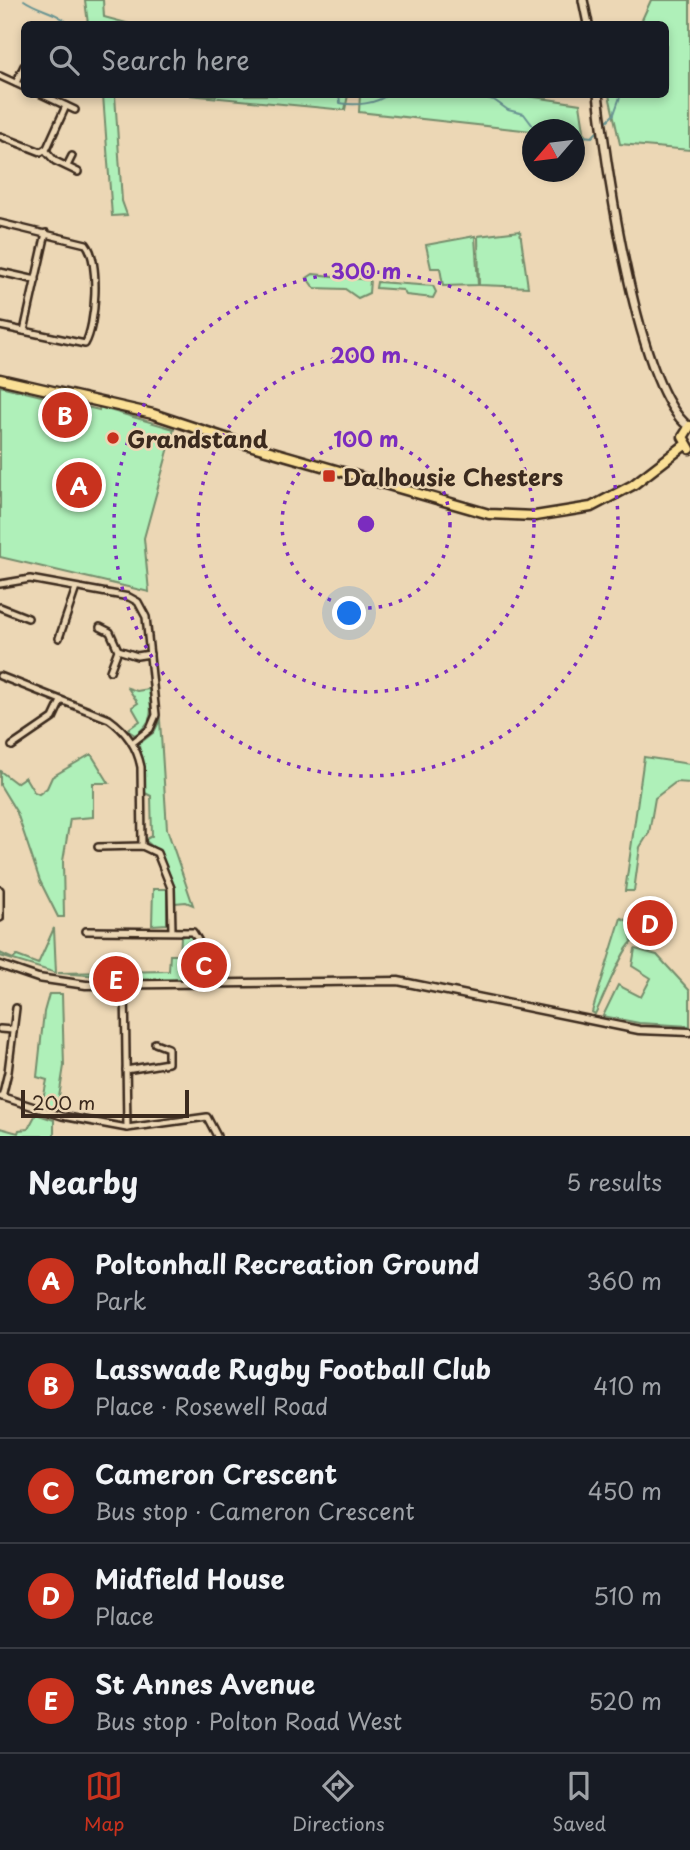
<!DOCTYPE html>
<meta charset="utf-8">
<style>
body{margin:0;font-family:"Playpen Sans",sans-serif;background:#242831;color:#f1f3f6}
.compass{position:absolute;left:522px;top:119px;width:63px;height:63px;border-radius:50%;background:#171b24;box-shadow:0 4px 10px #0003;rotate:242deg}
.scale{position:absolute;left:21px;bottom:18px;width:168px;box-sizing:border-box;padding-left:7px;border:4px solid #3b2a1e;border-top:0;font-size:19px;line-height:24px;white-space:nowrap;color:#3b2a1e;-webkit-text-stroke:5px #ecd7b5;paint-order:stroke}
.you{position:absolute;left:350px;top:614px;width:24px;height:24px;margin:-18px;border:5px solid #fff;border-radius:50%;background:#1a73e8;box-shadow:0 0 0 10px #1a73e833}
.badge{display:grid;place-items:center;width:46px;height:46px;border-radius:50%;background:#c8321e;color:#fff;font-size:23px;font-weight:700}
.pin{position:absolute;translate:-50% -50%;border:4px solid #fff;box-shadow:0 2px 7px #0006}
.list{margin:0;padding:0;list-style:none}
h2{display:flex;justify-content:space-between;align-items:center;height:91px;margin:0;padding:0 28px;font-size:30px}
h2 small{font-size:23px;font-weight:400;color:#9ea1a6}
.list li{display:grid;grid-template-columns:46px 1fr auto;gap:21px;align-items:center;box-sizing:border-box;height:105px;padding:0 28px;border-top:2px solid #363941}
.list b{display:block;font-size:26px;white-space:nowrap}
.list p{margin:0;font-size:23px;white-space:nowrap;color:#9ea1a6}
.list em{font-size:23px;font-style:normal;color:#9ea1a6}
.icon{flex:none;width:38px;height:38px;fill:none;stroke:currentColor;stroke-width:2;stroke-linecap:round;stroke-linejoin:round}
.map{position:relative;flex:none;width:690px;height:1136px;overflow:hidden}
.search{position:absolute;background:#171b24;box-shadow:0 4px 10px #0003;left:21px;right:21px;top:21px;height:77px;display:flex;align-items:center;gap:18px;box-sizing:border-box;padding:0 24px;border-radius:10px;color:#9ea1a6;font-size:26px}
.sheet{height:616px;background:#171b24}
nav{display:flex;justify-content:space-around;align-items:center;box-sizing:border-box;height:98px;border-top:2px solid #363941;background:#171b24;font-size:19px;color:#9ea1a6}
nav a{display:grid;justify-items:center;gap:4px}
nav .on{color:#c8321e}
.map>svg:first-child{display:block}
</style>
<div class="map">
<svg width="690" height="1136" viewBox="0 0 690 1136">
<rect width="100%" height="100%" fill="#ecd7b5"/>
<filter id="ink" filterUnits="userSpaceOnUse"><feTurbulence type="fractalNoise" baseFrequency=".0143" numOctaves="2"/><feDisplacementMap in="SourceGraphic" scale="14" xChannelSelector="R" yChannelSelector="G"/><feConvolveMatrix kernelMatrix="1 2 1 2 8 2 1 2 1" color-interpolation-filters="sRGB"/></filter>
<g filter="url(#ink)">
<g fill="#aff0b9" stroke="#758d6c" stroke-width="2">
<polygon points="85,0 103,0 104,17 130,24 88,24"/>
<polygon points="651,0 690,0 690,150 620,144 609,95 666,94 666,24 640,24"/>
<polygon points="103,95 115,95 122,201 127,215 112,216"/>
<polygon points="189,95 348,95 345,110"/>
<polygon points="360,95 521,95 580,104 585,137 575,136 574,130 532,131 359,112"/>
<polygon points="520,231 528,287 479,285 478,236"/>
<polygon points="475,236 478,285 443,286 440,268 431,268 426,245"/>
<polygon points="313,274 370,280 369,293 358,298 345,289 314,288 307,278"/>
<polygon points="377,282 433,286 436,292 433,298 406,295 403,290 376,288"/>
<polygon points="0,386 99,410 99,407 174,429 144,538 149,592 0,557"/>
<path d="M128 688 137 691 149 689C152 711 154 722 135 735L127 730 140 721 132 707 138 703Z"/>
<polygon points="160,720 167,829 193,905 186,902 175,903 172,882 161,854 145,840 152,836 151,796 143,792 139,744 154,732"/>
<polygon points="91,754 109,783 93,783 93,817 70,819 63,861 64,917 58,917 40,881 17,813 0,785 0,771 16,783 25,777 34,792 39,794 47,788 52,777"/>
<polygon points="644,757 690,764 690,783 676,782 655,798 649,833 640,847 634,891 625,891"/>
<polygon points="153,889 167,889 167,924 152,925"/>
<path d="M621 918 628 921 632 942C621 952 604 997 595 1014L592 1012Z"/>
<polygon points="54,928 56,973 0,956 0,953 13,959 17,956 38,964"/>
<polygon points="189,934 194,941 194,970 185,980 131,981 116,977 58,973 169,971 170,955 180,955 181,937"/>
<polygon points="635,949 657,955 690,991 690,1026 639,1023 603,1016 618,985 641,997 651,978 632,966"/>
<polygon points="49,994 62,994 64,1066 57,1110 42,1105 47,1080 37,1077 44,1012"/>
<polygon points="36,1114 54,1120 54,1136 0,1136 0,1128 18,1133 19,1130 28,1129"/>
</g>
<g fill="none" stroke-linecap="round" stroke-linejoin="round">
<g stroke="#6b9593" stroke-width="2">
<path d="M24 0C38 10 58 12 69 24"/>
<path d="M339 94 340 103C355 106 377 104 388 94"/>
<polyline points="467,94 494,100 508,110 524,114 536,130"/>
<polyline points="605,123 614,114 621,94"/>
<polyline points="574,135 592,137 599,130"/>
</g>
<g stroke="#3b2a1e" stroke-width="10">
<g id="minor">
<polyline points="0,76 24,87"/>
<polyline points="16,83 24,66"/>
<polyline points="41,94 75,110"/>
<polyline points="0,136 41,152 47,148 66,106"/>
<polyline points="45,150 55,161 78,172"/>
<polyline points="67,166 72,156"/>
<path d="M0 223 86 244C100 261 96 326 85 344L0 326"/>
<polyline points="0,272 36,280"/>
<polyline points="24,331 46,233"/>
<polyline points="0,584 30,579 129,597 138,602 146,617 156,715 150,729 132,743"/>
<polyline points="0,607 28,618"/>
<polyline points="100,627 110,632 118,650 110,671"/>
<polyline points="59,638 76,588"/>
<polyline points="118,650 137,656 150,654"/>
<path d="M0 676 109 719C126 731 137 747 141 767L142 846"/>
<polyline points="12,746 53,718 61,701"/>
<polyline points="98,847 142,846 157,853 171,888 172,931"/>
<polyline points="0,890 0,918"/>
<polyline points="86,931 193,932 198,940 198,983"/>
<polyline points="125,984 127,1128"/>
<polyline points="0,1029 13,1030"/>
<polyline points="126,1070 168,1063 168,1048 155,1043"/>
<polyline points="0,1096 62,1116 127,1128 207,1117 217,1136"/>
<polyline points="2,1097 8,1072 16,1008"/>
</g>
</g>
<g stroke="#3b2a1e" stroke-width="11">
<polyline id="tertiary" points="0,965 38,978 86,985 398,981 639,1030 690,1032"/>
</g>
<g stroke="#3b2a1e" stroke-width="12">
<g id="secondary">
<polyline points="583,0 588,24"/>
<path d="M598 94C606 162 636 386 688 426"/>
</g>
</g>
<g stroke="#3b2a1e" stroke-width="13">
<g id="primary">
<polyline points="0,379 153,414 235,441 489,514 535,516 591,507 633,485 685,445"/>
<polyline points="690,426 683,437 690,449"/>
</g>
</g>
<use href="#minor" stroke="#ecd7b5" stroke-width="5"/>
<use href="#tertiary" stroke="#ecd7b5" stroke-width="6"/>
<use href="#secondary" stroke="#ecd7b5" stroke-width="7"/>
<use href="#primary" stroke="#fadf96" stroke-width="8"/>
</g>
</g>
<g fill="none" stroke="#7b2cbf" stroke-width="3.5" stroke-dasharray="3.5 7">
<circle cx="366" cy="524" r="84"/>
<circle cx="366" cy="524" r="168"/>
<circle cx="366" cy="524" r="252"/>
</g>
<g fill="#c8321e" stroke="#ecd7b5" stroke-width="2.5">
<circle cx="113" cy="438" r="7"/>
<rect x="322" y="469" width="14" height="14" rx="3.5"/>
</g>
<g text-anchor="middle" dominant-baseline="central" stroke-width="5" stroke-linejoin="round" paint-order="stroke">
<g font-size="23" font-weight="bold" fill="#3b2a1e" stroke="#ecd7b5" text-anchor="start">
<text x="127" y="438">Grandstand</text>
<text x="343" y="476">Dalhousie Chesters</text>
</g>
</g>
<circle cx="366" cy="524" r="10" fill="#7b2cbf" stroke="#ecd7b5" stroke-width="3.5"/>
<g font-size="21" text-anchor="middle" font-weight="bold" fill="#7b2cbf" stroke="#ecd7b5" stroke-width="5" stroke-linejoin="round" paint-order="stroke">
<text x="366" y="279">300 m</text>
<text x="366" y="363">200 m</text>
<text x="366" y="447">100 m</text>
</g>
</svg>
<svg class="compass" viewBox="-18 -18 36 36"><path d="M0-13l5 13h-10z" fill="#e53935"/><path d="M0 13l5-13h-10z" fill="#9ea1a6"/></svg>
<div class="scale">200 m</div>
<div class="you"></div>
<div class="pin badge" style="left:79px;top:485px">A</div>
<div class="pin badge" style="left:65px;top:415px">B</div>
<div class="pin badge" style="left:204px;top:965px">C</div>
<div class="pin badge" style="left:650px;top:923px">D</div>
<div class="pin badge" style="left:116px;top:979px">E</div>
<div class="search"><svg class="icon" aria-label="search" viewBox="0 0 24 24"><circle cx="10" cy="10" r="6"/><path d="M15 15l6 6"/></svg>Search here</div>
</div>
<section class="sheet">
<h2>Nearby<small>5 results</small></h2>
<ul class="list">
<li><span class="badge">A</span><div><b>Poltonhall Recreation Ground</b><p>Park</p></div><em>360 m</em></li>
<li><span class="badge">B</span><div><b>Lasswade Rugby Football Club</b><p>Place · Rosewell Road</p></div><em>410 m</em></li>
<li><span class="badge">C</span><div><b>Cameron Crescent</b><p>Bus stop · Cameron Crescent</p></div><em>450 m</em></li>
<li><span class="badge">D</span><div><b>Midfield House</b><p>Place</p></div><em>510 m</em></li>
<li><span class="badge">E</span><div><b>St Annes Avenue</b><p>Bus stop · Polton Road West</p></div><em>520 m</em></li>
</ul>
</section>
<nav>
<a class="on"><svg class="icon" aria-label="map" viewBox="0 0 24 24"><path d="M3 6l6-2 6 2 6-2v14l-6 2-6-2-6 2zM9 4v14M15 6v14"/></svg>Map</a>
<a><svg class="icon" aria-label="directions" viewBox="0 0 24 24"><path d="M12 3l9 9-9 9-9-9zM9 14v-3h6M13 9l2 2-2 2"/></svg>Directions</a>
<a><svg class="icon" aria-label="saved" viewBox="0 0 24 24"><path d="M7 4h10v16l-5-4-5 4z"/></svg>Saved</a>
</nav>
